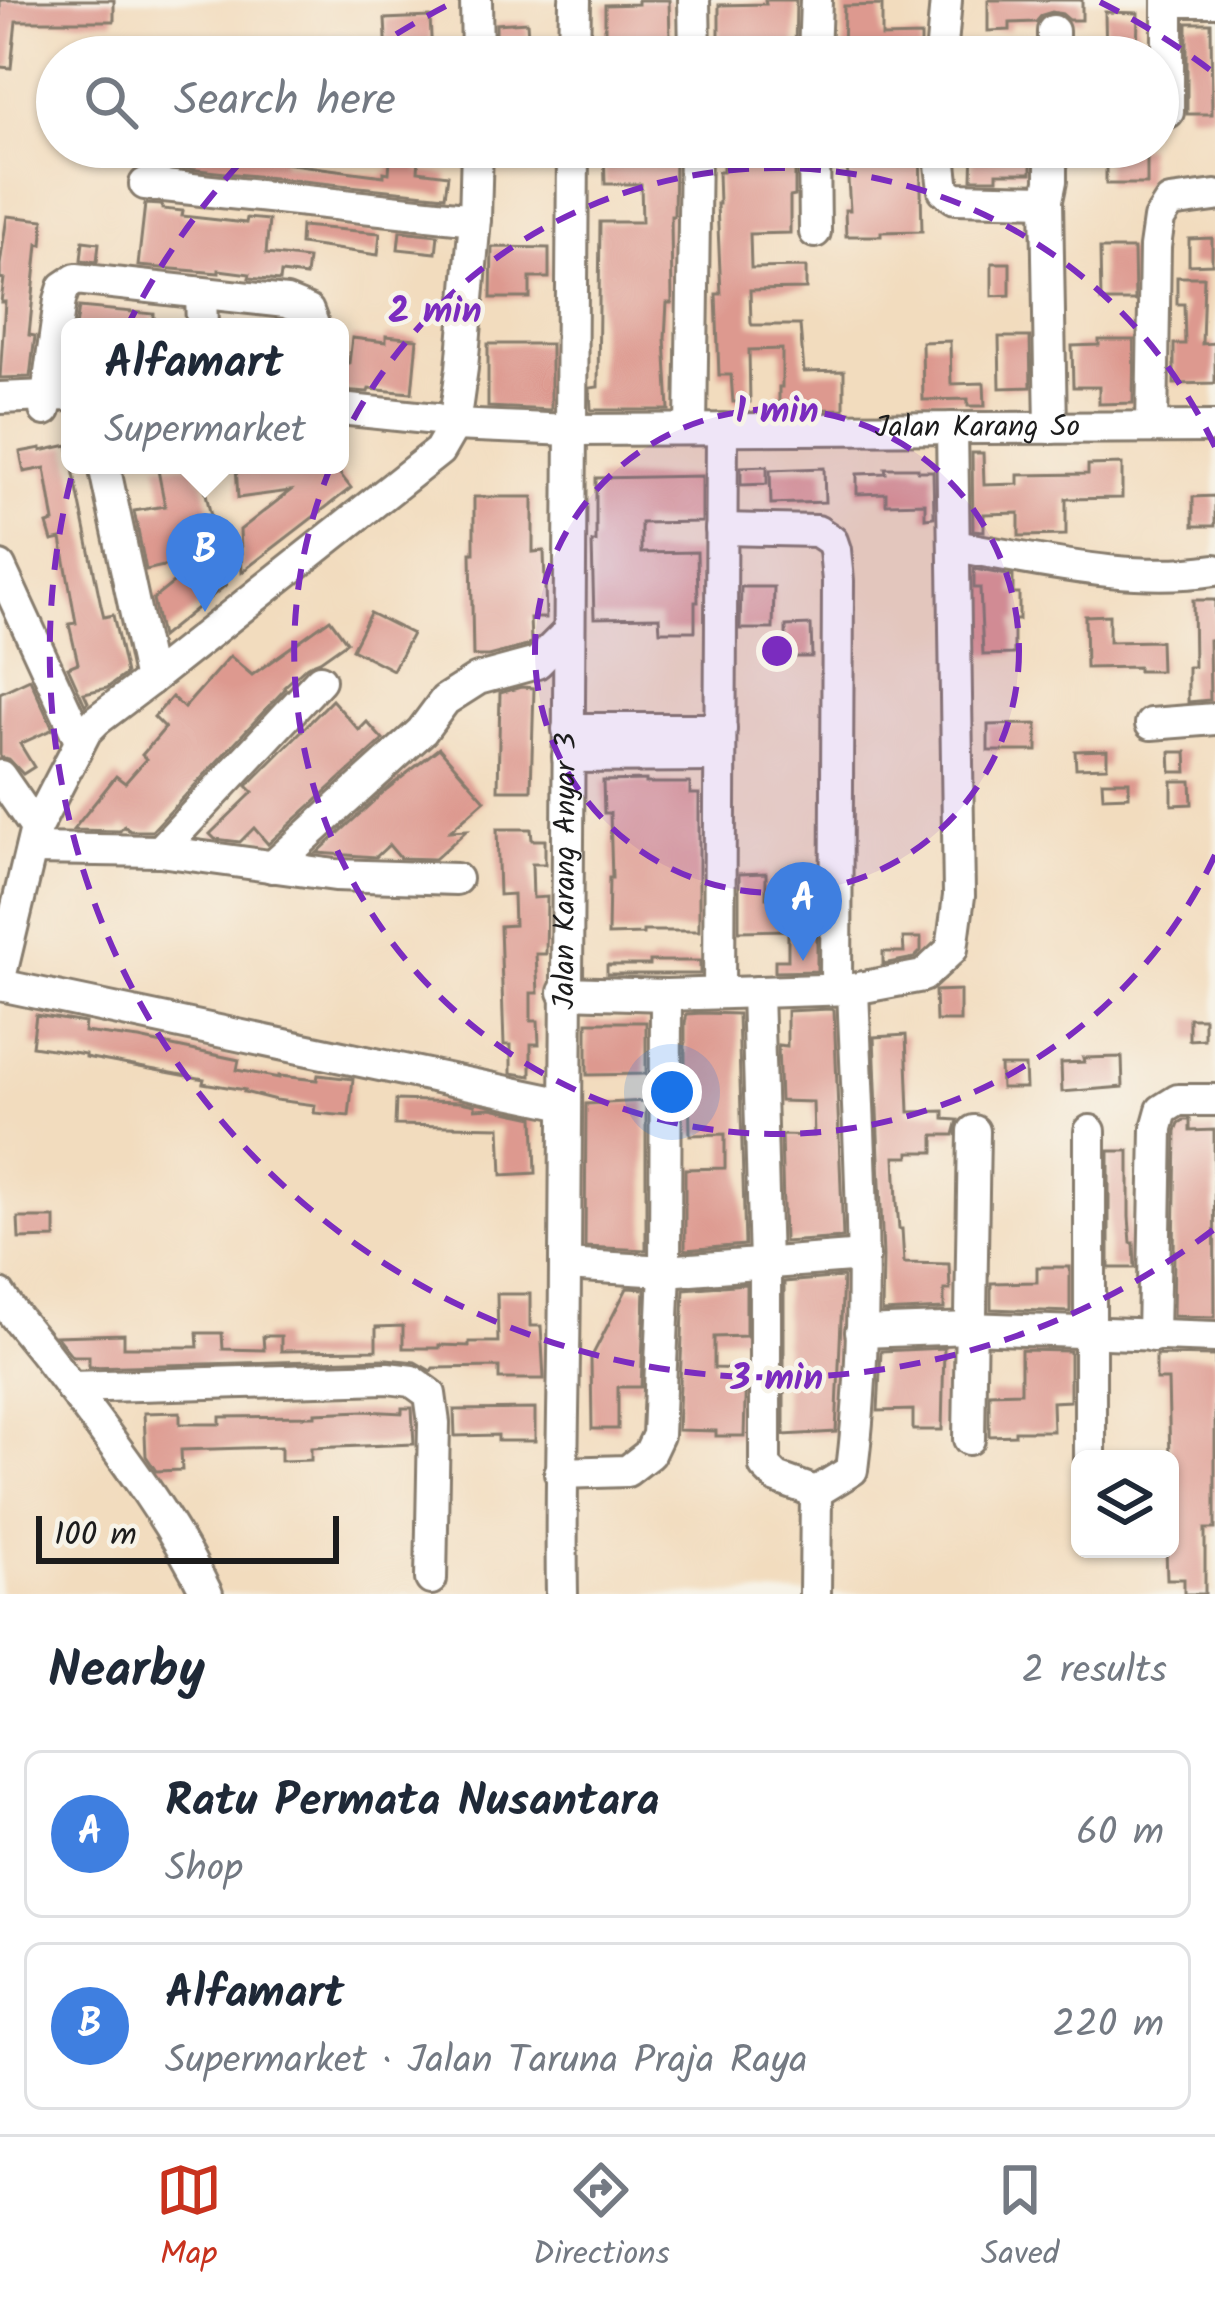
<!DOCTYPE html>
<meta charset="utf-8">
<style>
body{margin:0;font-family:Kalam,sans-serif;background:#f6f6f7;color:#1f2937}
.controls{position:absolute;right:36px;bottom:36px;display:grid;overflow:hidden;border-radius:18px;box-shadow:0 3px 9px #0004}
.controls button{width:108px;height:108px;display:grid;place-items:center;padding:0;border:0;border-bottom:3px solid #e0e1e3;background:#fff;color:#1f2937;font:60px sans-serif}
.scale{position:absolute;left:36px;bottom:30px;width:303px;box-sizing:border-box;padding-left:12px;border:6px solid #1c1c1c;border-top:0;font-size:33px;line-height:42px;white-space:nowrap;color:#1c1c1c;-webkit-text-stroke:9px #f7f3e8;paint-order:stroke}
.you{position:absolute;left:672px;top:1092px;width:42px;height:42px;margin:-30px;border:9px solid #fff;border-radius:50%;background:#1a73e8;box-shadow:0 0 0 18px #1a73e833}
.badge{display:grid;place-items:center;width:78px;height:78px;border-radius:50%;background:#c8321e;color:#fff;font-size:39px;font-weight:700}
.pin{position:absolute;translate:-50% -99px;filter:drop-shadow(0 3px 6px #0008)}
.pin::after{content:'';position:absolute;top:63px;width:42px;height:36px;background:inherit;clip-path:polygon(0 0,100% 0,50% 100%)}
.popup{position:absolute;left:61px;top:318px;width:288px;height:156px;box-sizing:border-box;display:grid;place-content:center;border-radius:18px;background:#fff;filter:drop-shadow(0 3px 9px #0005);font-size:39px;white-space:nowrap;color:#747a83}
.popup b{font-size:45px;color:#1f2937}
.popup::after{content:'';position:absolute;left:50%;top:100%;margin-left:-24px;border:24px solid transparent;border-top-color:#fff}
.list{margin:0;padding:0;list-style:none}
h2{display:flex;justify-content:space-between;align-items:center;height:156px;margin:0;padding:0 48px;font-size:51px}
h2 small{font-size:39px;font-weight:400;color:#747a83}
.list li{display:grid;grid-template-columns:78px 1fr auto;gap:36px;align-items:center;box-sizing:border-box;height:168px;margin:0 24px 24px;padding:0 24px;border:3px solid #e0e1e3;border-radius:18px}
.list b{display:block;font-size:45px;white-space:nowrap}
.list p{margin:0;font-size:39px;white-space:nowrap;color:#747a83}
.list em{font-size:39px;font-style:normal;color:#747a83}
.icon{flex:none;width:66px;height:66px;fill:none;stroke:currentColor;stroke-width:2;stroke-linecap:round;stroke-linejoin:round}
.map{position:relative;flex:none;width:1215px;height:1594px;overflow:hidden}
.search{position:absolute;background:#fff;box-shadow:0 3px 9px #0004;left:36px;right:36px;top:36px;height:132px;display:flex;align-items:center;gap:30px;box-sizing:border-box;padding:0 42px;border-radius:66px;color:#747a83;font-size:45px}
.sheet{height:540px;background:#fff}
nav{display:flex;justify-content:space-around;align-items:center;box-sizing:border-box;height:168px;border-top:3px solid #e0e1e3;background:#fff;font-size:33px;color:#747a83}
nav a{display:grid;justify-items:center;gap:6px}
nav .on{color:#c8321e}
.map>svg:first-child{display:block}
</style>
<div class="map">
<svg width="1215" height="1594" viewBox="0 0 1215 1594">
<rect width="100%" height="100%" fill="#f7f3e8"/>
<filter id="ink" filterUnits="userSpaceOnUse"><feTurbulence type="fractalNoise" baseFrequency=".00833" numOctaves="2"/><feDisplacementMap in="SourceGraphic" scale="24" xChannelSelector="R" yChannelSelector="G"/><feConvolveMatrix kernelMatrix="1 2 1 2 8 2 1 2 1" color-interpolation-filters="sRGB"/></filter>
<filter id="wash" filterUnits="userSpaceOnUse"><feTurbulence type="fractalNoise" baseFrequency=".004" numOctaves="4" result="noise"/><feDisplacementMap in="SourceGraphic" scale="48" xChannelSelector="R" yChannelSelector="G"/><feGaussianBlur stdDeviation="2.7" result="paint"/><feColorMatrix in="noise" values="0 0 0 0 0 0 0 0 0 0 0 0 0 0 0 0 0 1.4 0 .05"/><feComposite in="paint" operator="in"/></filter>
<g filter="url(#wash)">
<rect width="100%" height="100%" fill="#f2dcbe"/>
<g id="blocks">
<g fill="#dd998f">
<polygon points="0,0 114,0 114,21 16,21 11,68 0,67"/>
<polygon points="638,0 669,0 670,39 663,39 664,57 605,57 605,5 638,4"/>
<polygon points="765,0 796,0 795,51 719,55 719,5 766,4"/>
<polygon points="988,0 1082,0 1082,20 1069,20 1062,14 1052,12 1042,15 1036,22 1010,23 1010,30 988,31"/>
<polygon points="882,5 882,37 921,36 921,54 843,57 844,6"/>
<polygon points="1105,12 1138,13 1137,57 1106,57"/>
<polygon points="430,17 432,57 387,57 385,19"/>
<polygon points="527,22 528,37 496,39 496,24"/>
<polygon points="1187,23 1211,23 1212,114 1187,114"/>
<polygon points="182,147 285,147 283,163 384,176 384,172 389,173 391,147 420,147 418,171 448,175 445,196 150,165 151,154 182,157"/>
<polygon points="604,147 670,147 670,157 675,157 674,216 671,216 672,303 667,303 665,338 669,410 591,410 590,388 598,387 600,222 642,222 641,184 605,184"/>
<polygon points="723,147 795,147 795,196 790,197 790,233 750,234 751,268 806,267 806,289 750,290 751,323 752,325 800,325 804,372 844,371 844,409 779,410 779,387 782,387 782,349 749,350 750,402 733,402 731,375 719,375 716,294 721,294 717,204 719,204 718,172 723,172"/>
<polygon points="973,147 1031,147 1031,173 997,173 997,179 972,179"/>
<rect x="1106" y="147" width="41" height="37"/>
<polygon points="846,148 920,149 922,231 881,232 881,236 846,236 845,210 850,210"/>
<polygon points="145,204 162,205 162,209 183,211 182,216 246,223 247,218 269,220 266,254 308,259 306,276 281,273 280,281 249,278 250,274 219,270 219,273 138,266"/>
<polygon points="7,216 44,220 42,245 38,244 29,335 35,336 30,377 0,378 5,302 1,302 4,279 0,278 0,265"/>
<polygon points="301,226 380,233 378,255 300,244"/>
<polygon points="400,231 438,235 436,253 398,249"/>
<polygon points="1212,238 1212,264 1189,265 1189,239"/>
<polygon points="83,241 99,243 97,262 81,260"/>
<polygon points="492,247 549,248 549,278 530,278 530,298 491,298"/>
<polygon points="1100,249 1134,249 1135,301 1101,301"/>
<polygon points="992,263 1010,263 1010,295 992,296"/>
<polygon points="1177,277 1204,277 1202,344 1215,343 1215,383 1174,384 1174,344 1185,344 1184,304 1177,304"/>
<polygon points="79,307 154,314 154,327 76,327"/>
<polygon points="386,336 417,339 412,393 369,389 368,392 340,390 341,362 349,363 352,338 386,342"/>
<polygon points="999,337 1030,337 1031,387 1000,388"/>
<polygon points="1099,340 1134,340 1133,403 1099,404 1099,387 1073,387 1072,346 1099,345"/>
<polygon points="950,341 951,384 984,383 985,406 968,406 968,399 923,400 922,342"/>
<polygon points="488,344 551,344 551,410 488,407"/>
<polygon points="68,445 101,605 104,617 113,615 126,674 107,688 84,693 88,702 85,705 68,667 78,663 69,624 76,623 61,539 52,541 47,524 54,522 45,468 24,472 20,452 41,448 41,451"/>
<polygon points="972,453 983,453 984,485 1018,484 1018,475 1088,474 1088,465 1122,464 1122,498 1066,499 1066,535 1019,536 1019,513 984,514 984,531 973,530"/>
<polygon points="157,465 195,465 199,480 203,480 226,585 161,637 153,599 207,556 146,570 134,511 165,506"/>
<polygon points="236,465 333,465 351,488 242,572 240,530 290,491 238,498"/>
<polygon points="767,466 767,484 741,485 741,467"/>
<polygon points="824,468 825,502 771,504 770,470"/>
<polygon points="885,468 918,468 918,471 933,471 934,517 925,518 925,503 886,504 886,493 857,494 857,474 886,473"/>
<polygon points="702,476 702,522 641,523 641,553 697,552 698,602 695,602 695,631 660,631 659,617 594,618 592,542 596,542 596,478"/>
<polygon points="1215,496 1215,526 1193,526 1193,497"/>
<polygon points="474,497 533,497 533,552 544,551 546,618 530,618 531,642 527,646 488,656 473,656 471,553 474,553"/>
<polygon points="974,569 1013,576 1013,594 1019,594 1019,620 1014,620 1014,654 983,655 980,588 974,588"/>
<polygon points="741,587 774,587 773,629 740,629"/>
<polygon points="1193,600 1215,600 1215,639 1209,640 1210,700 1188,702 1188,667 1194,667"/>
<polygon points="370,613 412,634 393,670 352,649"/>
<polygon points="1109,615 1109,642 1160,641 1161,671 1138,671 1138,667 1086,668 1085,616"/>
<polygon points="330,619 347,642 320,661 307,666 284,687 285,689 152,831 130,831 124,826 120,831 73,830 116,776 125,783 146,759 142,755 165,728 154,717 172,697 184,708 230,656 252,675"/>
<polygon points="811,625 812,657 786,657 786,626"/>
<polygon points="30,679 53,729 20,744 34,767 23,774 9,759 0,757 0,693"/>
<polygon points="521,687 534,688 531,790 498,790 500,693"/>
<polygon points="332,700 359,730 367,722 383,740 268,844 254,828 240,842 215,839 210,834 253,792 247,786"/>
<polygon points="1037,724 1037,751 988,751 988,725"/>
<polygon points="439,748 485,800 450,831 467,830 435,859 400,858 389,845 376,857 317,853 387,789"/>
<polygon points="1107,750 1107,767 1076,768 1075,751"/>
<polygon points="1170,752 1186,752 1187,772 1171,772"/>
<polygon points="646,780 646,783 690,783 690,794 699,794 699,931 643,931 643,934 608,935 609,878 612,878 610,813 604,813 603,781"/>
<polygon points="1102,781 1129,781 1129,796 1103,797"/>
<polygon points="1172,781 1191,781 1192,804 1172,805"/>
<polygon points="497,829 531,829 532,840 545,840 545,864 532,864 533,898 547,897 546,954 536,954 538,993 531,993 531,1021 538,1021 539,1044 531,1044 531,1076 511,1073 511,1045 504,1045 500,926 514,925 513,894 499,895"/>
<polygon points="766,873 766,898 817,898 817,971 775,972 775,960 788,960 788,930 739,931 739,874"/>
<polygon points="903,938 921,938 921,951 914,958 883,964 883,952 904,952"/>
<polygon points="650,961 700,961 700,974 607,974 607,965 650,965"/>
<polygon points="960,990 960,1021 936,1021 935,991"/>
<polygon points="830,1009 834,1010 843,1238 784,1242 781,1135 814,1136 813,1102 780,1101 778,1045 787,1046 787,1011"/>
<polygon points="702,1013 738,1014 745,1245 685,1250 685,1169 725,1168 725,1134 690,1135 689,1079 685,1079 685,1023 687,1014"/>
<polygon points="36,1015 85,1023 84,1032 139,1039 239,1060 237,1070 279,1078 279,1076 317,1080 318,1075 353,1079 349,1116 314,1113 315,1105 276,1100 244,1092 245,1090 203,1083 204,1079 85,1057 85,1054 32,1046"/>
<polygon points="1189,1018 1204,1018 1204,1039 1189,1040"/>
<polygon points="587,1022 646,1022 646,1074 587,1075"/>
<polygon points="906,1035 909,1112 944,1111 944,1119 958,1120 954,1135 934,1135 934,1152 909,1152 909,1157 895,1157 897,1202 899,1229 902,1229 904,1263 949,1264 950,1290 944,1290 944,1309 882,1312 883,1256 874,1037"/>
<polygon points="1122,1057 1123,1087 1062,1092 1061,1063 1084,1062 1083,1058"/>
<polygon points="1000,1066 1025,1066 1026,1088 1001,1088"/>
<polygon points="396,1100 460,1102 475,1105 475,1109 491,1108 534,1117 536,1173 502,1175 500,1127 395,1125"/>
<polygon points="646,1101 646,1250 585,1247 586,1104"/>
<polygon points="1184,1120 1190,1120 1190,1131 1214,1130 1215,1317 1173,1316 1176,1131 1179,1123"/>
<polygon points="1109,1151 1129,1151 1129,1217 1131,1243 1134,1243 1135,1268 1109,1268"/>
<polygon points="18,1218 55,1218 55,1238 19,1239"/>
<polygon points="1037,1267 1070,1267 1070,1312 991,1309 991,1283 1037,1282"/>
<polygon points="843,1277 836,1432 784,1435 784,1282"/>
<polygon points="746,1284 746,1336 714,1337 714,1368 746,1369 744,1436 716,1436 716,1431 678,1430 684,1289"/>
<polygon points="627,1288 645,1289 641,1387 618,1387 618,1429 592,1429 591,1358"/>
<polygon points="497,1294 530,1294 530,1326 541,1326 544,1379 499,1379 499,1367 433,1368 431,1371 415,1362 387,1359 89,1367 89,1356 72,1356 56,1336 124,1334 124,1347 198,1347 197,1333 222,1333 223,1349 264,1350 263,1336 281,1336 281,1351 376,1350 376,1327 403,1326 403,1348 439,1348 439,1345 469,1346 469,1342 498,1342"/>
<polygon points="944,1348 942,1430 913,1430 913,1410 878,1411 881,1351"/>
<polygon points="1021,1350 1070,1351 1070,1401 1052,1402 1053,1431 1015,1431 1015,1435 989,1436 989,1393 1021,1392"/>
<polygon points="1156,1355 1215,1356 1215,1529 1205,1529 1205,1594 1184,1594 1184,1579 1167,1579 1166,1549 1170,1549 1171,1498 1168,1380 1156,1380"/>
<polygon points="402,1408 412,1408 414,1444 311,1448 311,1460 281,1461 281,1447 181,1450 182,1470 156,1471 146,1456 144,1413 180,1412 180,1424 220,1424 220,1417 315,1416 315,1413 364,1411 402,1413"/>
<polygon points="535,1409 535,1441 498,1441 498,1435 455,1436 454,1410"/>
</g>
</g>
</g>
<g filter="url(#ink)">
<use href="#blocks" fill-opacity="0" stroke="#877c6d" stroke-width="3"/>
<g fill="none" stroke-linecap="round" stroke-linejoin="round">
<g stroke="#877c6d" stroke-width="36">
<g id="minor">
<polyline points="476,0 477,57"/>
<polyline points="694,0 695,57"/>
<polyline points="1168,1 1215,1"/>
<polyline points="574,57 575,0"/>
<polyline points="814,57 816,0"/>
<polyline points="941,57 946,0"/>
<polyline points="1053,57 1053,31"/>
<polyline points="1168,112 1168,0"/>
<polyline points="814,147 815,232"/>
<polyline points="939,147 944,190 955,198 1047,200 1051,181 1051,147"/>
<polyline points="145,184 475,219"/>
<polyline points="1047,200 1051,428"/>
<polyline points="201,294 202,327"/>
<polyline points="0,398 70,395"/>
<path id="s1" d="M340 409 436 419 454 425 570 430 1215 427"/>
<polyline points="45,410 60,300 64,287 76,279 286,302 308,311 314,327"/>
<polyline points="1152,427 1155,247 1159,219 1170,202 1215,196"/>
<polyline points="691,429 695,147"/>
<polyline points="104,465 150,680"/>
<polyline points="721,529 817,531 832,541 835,550 838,581 836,989"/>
<path d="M954 546C1040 560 1128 583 1215 570"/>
<polyline points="0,567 80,741"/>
<polyline points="1151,724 1215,719"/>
<polyline points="568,729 721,729"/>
<polyline points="568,757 720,756"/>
<polyline points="0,776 36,828"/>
<polyline points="32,849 160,851 335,875 456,879"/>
<polyline points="160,851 320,680"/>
<polyline points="272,867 422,731 445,700 478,679 537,663 567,633"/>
<polyline points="0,978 36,828 86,731 97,720 150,680 439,451 454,425 462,368 475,219 477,147"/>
<polyline points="0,985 565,1104"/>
<polyline points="853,989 923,976 952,949 959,896 952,428"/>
<path d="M564 992 666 995 853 989C859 1149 872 1310 852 1470L816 1492 815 1594"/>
<polyline points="757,992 765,1263 765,1466 777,1478 816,1492"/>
<polyline points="719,993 722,429"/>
<polyline points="565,1265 665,1271 864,1256"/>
<path d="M0 1295C15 1319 34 1338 51 1361 107 1436 166 1509 207 1594"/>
<polyline points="861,1332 970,1328 1215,1337"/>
<polyline points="1153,1336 1157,1128 1162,1110 1178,1100 1215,1100"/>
<polyline points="70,1387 387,1378 412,1381 430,1394 434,1423 431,1579"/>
<polyline points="969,1439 974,1131"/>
<polyline points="1090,1459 1090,1131"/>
<polyline points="560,1473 627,1471 649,1454 658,1435 665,1271 666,995"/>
<path id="s2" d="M562 1594C560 1482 565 1370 565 1257 565 887 569 517 573 147"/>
</g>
</g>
<use href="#minor" stroke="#fff" stroke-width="30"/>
</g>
</g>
<circle cx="777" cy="651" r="242" fill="#7b2cbf" fill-opacity=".12"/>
<g fill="none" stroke="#7b2cbf" stroke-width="6" stroke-dasharray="21 15">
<circle cx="777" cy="651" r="242"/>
<path d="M1215 855A483 483 0 1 1 1215 447"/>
<path d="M1213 1230A725 725 0 0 1 255 147M366 54A725 725 0 0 1 454 2M1100 2A725 725 0 0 1 1213 72"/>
</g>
<g text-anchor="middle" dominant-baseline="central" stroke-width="9" stroke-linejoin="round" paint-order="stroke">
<g font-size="30" fill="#1c1c1c" stroke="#f7f3e8">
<text stroke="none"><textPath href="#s1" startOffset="639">Jalan Karang So</textPath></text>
<text stroke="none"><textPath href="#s2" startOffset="723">Jalan Karang Anyar 3</textPath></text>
</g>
</g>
<circle cx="777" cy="651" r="18" fill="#7b2cbf" stroke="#f7f3e8" stroke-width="6"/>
<g font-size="36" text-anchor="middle" font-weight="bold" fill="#7b2cbf" stroke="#f7f3e8" stroke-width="9" stroke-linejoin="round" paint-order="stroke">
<text x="435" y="322">2 min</text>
<text x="777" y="422">1 min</text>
<text x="777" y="1389">3 min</text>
</g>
</svg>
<div class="controls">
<button><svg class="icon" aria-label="layers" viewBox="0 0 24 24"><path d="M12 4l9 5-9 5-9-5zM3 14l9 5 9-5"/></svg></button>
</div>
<div class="scale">100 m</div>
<div class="you"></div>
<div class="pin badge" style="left:803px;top:961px;background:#3f7fe0">A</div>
<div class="pin badge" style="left:205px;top:612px;background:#3f7fe0">B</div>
<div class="popup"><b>Alfamart</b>Supermarket</div>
<div class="search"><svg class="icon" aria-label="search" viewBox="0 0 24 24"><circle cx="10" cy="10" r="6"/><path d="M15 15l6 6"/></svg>Search here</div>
</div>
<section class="sheet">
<h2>Nearby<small>2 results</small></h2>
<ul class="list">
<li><span class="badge" style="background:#3f7fe0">A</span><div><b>Ratu Permata Nusantara</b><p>Shop</p></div><em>60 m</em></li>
<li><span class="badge" style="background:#3f7fe0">B</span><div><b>Alfamart</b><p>Supermarket · Jalan Taruna Praja Raya</p></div><em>220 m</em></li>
</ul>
</section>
<nav>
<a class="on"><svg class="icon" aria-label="map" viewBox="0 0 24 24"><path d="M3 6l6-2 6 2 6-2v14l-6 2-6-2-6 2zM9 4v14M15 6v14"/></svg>Map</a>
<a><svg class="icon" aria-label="directions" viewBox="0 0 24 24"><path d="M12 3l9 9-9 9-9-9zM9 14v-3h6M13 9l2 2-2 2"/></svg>Directions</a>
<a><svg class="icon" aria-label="saved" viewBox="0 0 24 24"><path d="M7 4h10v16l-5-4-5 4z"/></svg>Saved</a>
</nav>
